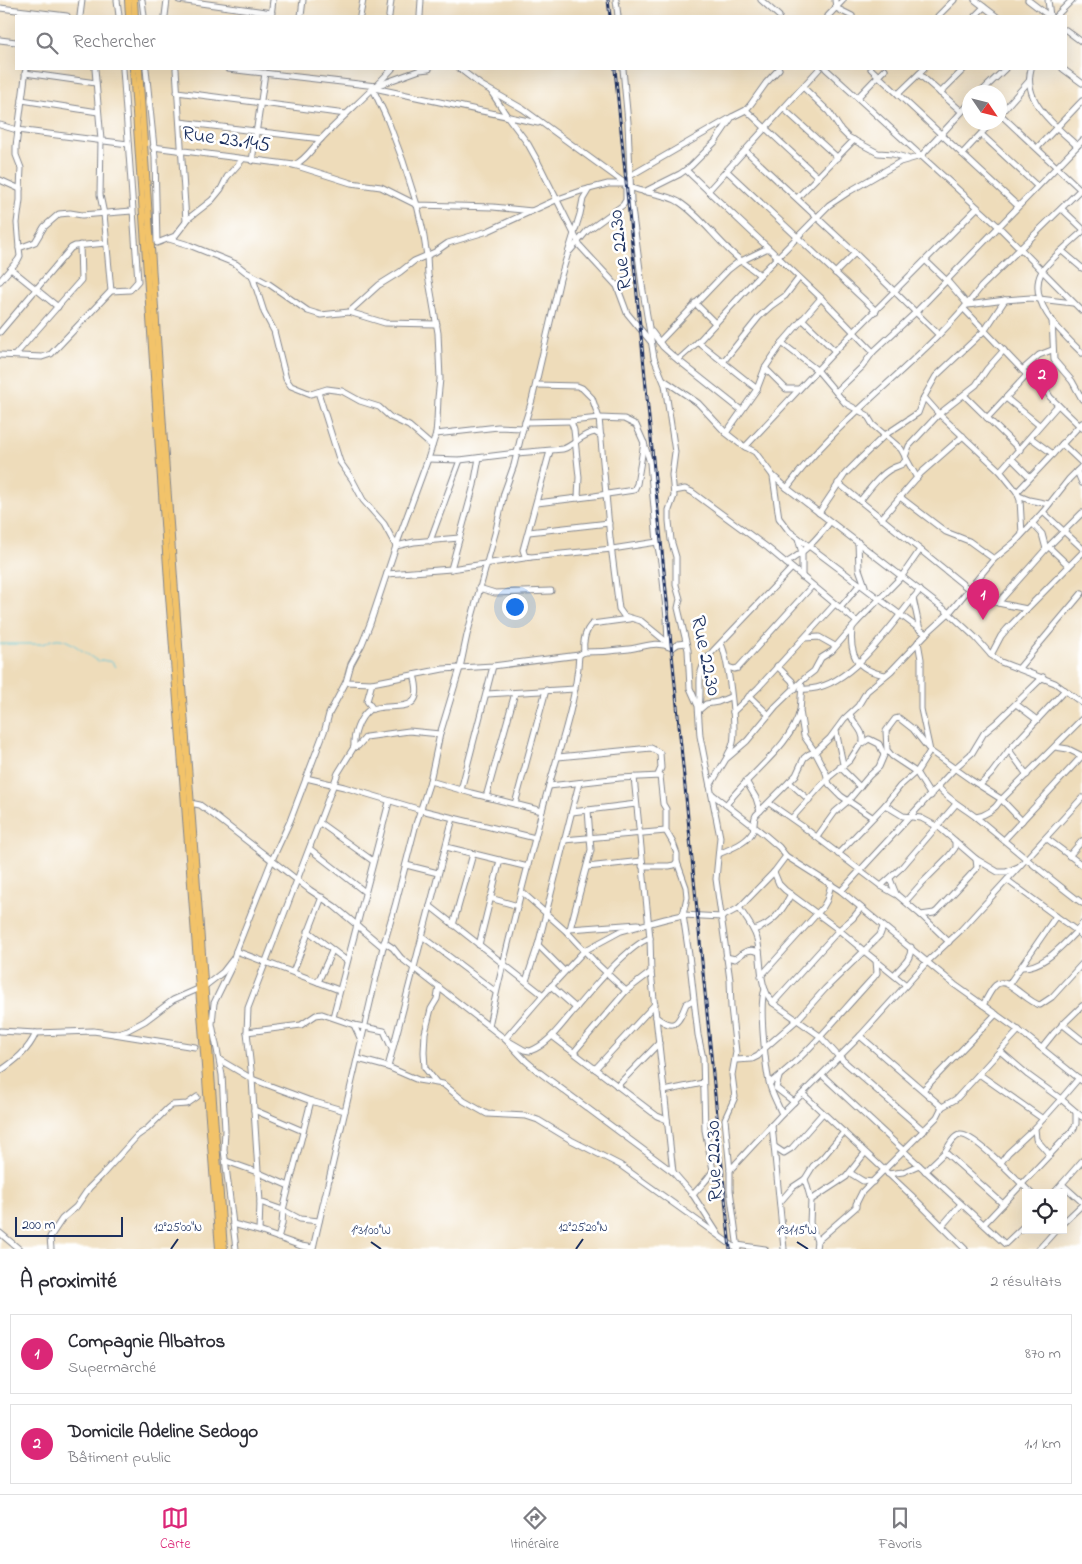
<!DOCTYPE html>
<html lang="fr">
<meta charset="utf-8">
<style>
body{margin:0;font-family:"Indie Flower",sans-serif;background:#f2f2f3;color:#2b2b33}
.controls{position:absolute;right:15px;bottom:15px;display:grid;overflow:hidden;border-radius:0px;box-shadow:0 5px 20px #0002}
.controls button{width:45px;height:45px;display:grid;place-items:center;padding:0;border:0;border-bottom:1px solid #e1e1e2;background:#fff;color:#2b2b33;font:25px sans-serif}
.compass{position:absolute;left:962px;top:85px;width:45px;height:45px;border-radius:50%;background:#fff;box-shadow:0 5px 20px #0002;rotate:125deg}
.scale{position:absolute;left:15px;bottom:12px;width:108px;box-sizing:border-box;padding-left:5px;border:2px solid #1b2f5e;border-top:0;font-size:14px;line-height:18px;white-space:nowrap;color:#1b2f5e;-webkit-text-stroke:4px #fff;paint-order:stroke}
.you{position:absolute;left:514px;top:606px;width:18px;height:18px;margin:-12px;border:4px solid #fff;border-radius:50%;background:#1a73e8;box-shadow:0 0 0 8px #1a73e833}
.badge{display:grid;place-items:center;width:32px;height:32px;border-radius:50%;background:#db2777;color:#fff;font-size:16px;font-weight:700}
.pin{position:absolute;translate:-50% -41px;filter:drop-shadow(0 1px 2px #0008)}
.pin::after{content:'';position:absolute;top:26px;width:18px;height:15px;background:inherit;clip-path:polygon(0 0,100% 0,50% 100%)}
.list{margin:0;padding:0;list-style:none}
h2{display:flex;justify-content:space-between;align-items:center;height:65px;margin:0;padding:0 20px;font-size:21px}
h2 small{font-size:16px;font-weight:400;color:#7c7c81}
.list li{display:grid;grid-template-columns:32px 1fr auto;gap:15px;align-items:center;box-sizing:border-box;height:80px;margin:0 10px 10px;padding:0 10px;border:1px solid #e1e1e2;border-radius:0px}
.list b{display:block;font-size:19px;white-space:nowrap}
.list p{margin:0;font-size:16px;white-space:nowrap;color:#7c7c81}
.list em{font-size:16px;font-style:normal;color:#7c7c81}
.icon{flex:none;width:28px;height:28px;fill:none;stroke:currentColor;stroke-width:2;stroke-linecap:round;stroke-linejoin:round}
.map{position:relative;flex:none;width:1082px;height:1249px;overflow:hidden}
.search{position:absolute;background:#fff;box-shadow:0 5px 20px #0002;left:15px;right:15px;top:15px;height:55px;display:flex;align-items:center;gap:12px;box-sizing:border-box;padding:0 18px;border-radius:0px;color:#7c7c81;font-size:19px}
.sheet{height:245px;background:#fff}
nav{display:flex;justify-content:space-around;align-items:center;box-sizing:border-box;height:70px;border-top:1px solid #e1e1e2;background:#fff;font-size:14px;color:#7c7c81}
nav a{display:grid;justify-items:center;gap:2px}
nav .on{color:#db2777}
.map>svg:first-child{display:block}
</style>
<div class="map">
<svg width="1082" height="1249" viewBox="0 0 1082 1249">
<rect width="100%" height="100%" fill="#fff"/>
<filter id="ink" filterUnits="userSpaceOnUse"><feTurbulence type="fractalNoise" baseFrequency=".02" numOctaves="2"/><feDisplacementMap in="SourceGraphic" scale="10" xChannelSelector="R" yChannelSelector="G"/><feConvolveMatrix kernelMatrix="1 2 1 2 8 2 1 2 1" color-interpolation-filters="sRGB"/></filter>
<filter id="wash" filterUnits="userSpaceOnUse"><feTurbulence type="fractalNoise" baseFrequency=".0096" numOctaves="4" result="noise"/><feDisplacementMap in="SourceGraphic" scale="20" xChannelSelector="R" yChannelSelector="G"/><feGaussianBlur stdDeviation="1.12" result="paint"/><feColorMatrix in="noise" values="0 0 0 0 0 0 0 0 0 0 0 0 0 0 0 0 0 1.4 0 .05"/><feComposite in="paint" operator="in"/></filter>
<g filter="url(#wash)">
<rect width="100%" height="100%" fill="#eedcba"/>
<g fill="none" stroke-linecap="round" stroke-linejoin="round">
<path stroke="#5fc6dc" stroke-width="1" d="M0 644H41C47 644 50 639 56 639 69 637 87 656 98 661L102 660 112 662 115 667"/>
</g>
</g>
<g filter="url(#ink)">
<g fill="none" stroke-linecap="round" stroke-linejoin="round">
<g stroke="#84868c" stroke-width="7">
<g id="minor">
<polyline points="117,0 119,16"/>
<polyline points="142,0 144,16"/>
<polyline points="179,0 272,13"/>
<polyline points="616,0 618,16"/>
<polyline points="761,0 779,16"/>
<polyline points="835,0 836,8 852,16"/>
<polyline points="975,0 996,16"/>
<polyline points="1028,0 1049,16"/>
<polyline points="1048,0 1050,16"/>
<polyline points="0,8 67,16"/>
<polyline points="80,16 82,0"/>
<polyline points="165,16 167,0"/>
<polyline points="271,16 273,0"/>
<polyline points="301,16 303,0"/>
<polyline points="360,16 363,0"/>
<polyline points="389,16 391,0"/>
<polyline points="420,16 421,0"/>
<polyline points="828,16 843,0"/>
<polyline points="938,16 954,0"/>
<polyline points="975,16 984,7"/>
<polyline points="1056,16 1072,0"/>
<polyline points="1066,30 1082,42"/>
<polyline points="0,40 16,42"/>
<polyline points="95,69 101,140 100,195 104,214 111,291"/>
<polyline points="146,69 155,157 157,243 175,236 189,218 212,200 221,189 227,177 242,160"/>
<polyline points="176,69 186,221"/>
<polyline points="228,69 376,86 420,70 429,69"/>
<path d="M460 69 481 85 523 109 630 187C646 194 664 193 679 202 698 214 713 235 730 251 739 260 750 267 760 275"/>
<polyline points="623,69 628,122 631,201 642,285 654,358 665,385 675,452 672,475 674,496 669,510 669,521 671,540 676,557 676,585 680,599 678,608 688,650 690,688 698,706 700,736 720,837 716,879 730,980 731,1007 736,1052 732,1075 735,1097 725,1119 730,1170 730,1190 738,1249"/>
<polyline points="826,69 998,226 1082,311"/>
<polyline points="871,69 1018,206"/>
<path d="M1031 69C1022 102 1056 126 1077 146"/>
<polyline points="1063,69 1082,83"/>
<polyline points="25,73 96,83"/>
<polyline points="919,74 961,111"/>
<polyline points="803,87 829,112 841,130 848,137 878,153 893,154 907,158"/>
<polyline points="374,88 538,123"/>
<polyline points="177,92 346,114"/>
<polyline points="981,92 1005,69"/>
<polyline points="492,93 507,116 528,144 538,162 580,246 617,286 627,313 651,342"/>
<polyline points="940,93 964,69"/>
<polyline points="898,94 924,69"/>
<polyline points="858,97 885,69"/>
<polyline points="22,100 98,112"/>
<polyline points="784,109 838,158"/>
<polyline points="746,110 818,177"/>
<polyline points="1000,114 1081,190"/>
<polyline points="1000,114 1029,81"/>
<polyline points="180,122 321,139"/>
<polyline points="0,125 17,130 128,144"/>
<polyline points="981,134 1037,186"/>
<polyline points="153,147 294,165 351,183 381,187 417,205 493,207 532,211"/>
<polyline points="1037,148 1082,101"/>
<polyline points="746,151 855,253 938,334"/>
<polyline points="962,154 992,122"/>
<polyline points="252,161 265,73"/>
<path d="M294 165C306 160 313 147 322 138 345 114 370 93 392 69"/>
<polyline points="686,170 818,295 873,352"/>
<polyline points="727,171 876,311"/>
<polyline points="630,176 732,117"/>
<polyline points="0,180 20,189 21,168 16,155 16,146 26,69"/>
<polyline points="708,191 819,69"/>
<polyline points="644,192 680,174 691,166 715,142 732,117 746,110 751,104 766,83 779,69"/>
<polyline points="797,198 854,140"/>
<polyline points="1062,209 1082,228"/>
<path d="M1082 232C1073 240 1045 264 1041 273 1027 302 1063 334 1082 353"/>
<polyline points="169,239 189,245 236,264 246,272 269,284 308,311 321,315 349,312 385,323 437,324"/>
<polyline points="19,248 17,223 20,200 20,189"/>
<polyline points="1062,251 1082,268"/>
<polyline points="926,261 949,283 968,305 1005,300 1031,298 1073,303"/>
<polyline points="11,269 58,307"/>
<polyline points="835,273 855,253"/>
<polyline points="252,275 264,312 274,331 286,379 291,386 311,394 327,389 342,391 360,401 379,407 390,417 409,426 432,446"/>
<polyline points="0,281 18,260 20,256 19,248 35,242 44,227 59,214 70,213 82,215 132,211"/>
<polyline points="695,303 715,323"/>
<polyline points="964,309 1027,375 1045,388 1050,397 1082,428"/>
<polyline points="349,312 379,285 400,272 414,261 435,252 448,243 488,231 558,199 581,191 608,184 626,184 626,200 623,205 587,231 570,251"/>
<polyline points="802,319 835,351"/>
<polyline points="1052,320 1054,360 1072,381 1082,399"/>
<polyline points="0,332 71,248 75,246 106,243"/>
<polyline points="652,332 663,347 673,356 741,410"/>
<polyline points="659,342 728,270 737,263 768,248"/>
<polyline points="698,342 760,275 829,205 850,191 900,162 921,156 970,103"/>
<polyline points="782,343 818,371 845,403 867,415 873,425 901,449 917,478"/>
<polyline points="0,355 42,357 51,354 111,291 130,290 138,281 123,69"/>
<polyline points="15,355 81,280 80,245"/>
<polyline points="678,360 698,342 757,389 765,368 782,343 821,298"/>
<polyline points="723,362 759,317 771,306 785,296 799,278"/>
<polyline points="765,368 786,389 799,389"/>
<polyline points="1022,370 1039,355 1052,350"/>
<polyline points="664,380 698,403 726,433 740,444 755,452 773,476 787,488 949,613 976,638 991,655 1001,662 1055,683 1082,703"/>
<polyline points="537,385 577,386 582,388 592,398 599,418 610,538 619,609 624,616 641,621 669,644"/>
<polyline points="318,392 340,462 352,479 363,500 384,524 396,546 414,542 459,538"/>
<polyline points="836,392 862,367 873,352 916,312 1082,141"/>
<polyline points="964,395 1020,450"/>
<polyline points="924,397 939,414 1000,471 1017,492 1020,500 1022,534"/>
<polyline points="1006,398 1039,425"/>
<polyline points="987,418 1027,375"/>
<polyline points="571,421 574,430 579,477 578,498"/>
<polyline points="525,422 571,421 599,418 624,419 636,425 644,443 650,463 657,542 661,562 667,618 668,646"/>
<polyline points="726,433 757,389"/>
<polyline points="436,434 498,427 523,428"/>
<polyline points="1031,438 1053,454"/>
<polyline points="1062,444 1082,463"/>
<polyline points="745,447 835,351 977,208"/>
<polyline points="905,457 909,446 939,414 976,385 987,369 1004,350"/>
<path d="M428 459 460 460 517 453 563 449C575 445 581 434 595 432L601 436"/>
<polyline points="1012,459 1030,477"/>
<polyline points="1000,471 1058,405"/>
<polyline points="1077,471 1082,483"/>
<polyline points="773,477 779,518 789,531 926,634"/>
<polyline points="838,483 976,595 998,603 1027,609"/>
<path d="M787 488C841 413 925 361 981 287L1082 188"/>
<polyline points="674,491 685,489 692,492 768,548 857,622"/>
<polyline points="1017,492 1082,423"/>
<polyline points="1019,496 1029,500 1049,504"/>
<polyline points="900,497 946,532 969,541 994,559"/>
<path d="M860 501C869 490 880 474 893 468 899 465 903 466 906 459"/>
<polyline points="537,503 594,496 634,490 637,484 644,443"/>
<polyline points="1043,512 1082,548"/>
<polyline points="819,513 845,474 862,457 885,435 918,413 924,397 936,376 985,330 1005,300"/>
<polyline points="881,519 921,473 963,436"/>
<polyline points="1032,523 1042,534 1046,549"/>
<polyline points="529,532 609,523"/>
<polyline points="798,538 802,553 802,577"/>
<polyline points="430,541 460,460"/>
<polyline points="858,542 859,569 865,586"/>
<polyline points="1049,547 1069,566"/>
<polyline points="530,557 525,556 523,550 550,451"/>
<path d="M786 563C805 552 817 539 830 522"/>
<polyline points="451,569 474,485 479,458"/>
<polyline points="387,574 451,569 531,557 612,549 657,542"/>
<polyline points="479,588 495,593 551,591"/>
<polyline points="913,598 920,630"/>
<polyline points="998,603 1046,549 1082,513"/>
<polyline points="840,608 860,584"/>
<path d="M852 628C849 656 857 670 885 675"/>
<polyline points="805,638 819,637 835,646"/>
<polyline points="918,642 921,659 921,709 930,751 971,780 1001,799 1022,821"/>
<path d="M721 644C728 657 738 733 732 746 731 750 728 753 727 757"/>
<path d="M584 652C583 642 585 631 592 624L629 619"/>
<polyline points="991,655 1001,636 1007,629 1082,553"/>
<polyline points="777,666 792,681 795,689"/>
<polyline points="728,667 734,669 738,668 812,586"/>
<polyline points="1019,668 1082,593"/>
<path d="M346 682 372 683 443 669 493 666 579 655 584 652C599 652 614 651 629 649 645 647 656 640 672 648L678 644 686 643"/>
<polyline points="372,683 367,701 373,709"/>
<path d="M801 689C850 693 892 622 920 590"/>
<polyline points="487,694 575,689"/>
<polyline points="749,696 768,714"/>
<polyline points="1016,704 1037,720"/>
<path d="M699 707C703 680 693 675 713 651L791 569"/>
<polyline points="699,710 706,704 718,702 730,697"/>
<polyline points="800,711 804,736 815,752 826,773 829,784 841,796 872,817"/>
<polyline points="733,712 758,688 835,604"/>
<path d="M850 714C854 725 864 730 863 742"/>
<polyline points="836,731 843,764"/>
<path d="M354 747C353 735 359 718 369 710 391 701 427 719 414 675"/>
<polyline points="1055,747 1068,749 1082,756"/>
<polyline points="928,748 913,729 899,718 895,719 886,731 887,750 892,756 916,772 931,796"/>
<polyline points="1009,750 1027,775"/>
<polyline points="558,757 651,748 660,753 661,768 658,775"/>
<polyline points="840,767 860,787"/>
<polyline points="634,777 650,938 651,972 673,1172"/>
<polyline points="306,778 344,787 421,810 535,838"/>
<polyline points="430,781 471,793 542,811"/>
<polyline points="746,781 756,798 760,811"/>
<polyline points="789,782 809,800"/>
<polyline points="980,785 991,774 1009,750 1065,690"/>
<polyline points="549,786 620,778 660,776 663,804 666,809 666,831 673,843 677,854 677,862 674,865 669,866 642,866"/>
<polyline points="710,786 726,759 747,741 776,706 805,678 814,671 821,658 832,651 857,622 902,576 920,550"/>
<path d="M938 787C951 802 963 807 977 818 1012 847 1046 876 1082 903"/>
<polyline points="461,790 493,666"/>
<polyline points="712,794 765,835 779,847 786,856 841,891 955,985 1025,1035 1082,1081"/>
<polyline points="486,797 515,693"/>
<polyline points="190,803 200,805 215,816 310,890 334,906 383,947"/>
<polyline points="769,803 802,826 881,886 902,867 956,804"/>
<polyline points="515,804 546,690"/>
<path d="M726 805C747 775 792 746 800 710 801 702 801 694 802 686"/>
<polyline points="885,805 903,816 921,818 940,828 976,859 998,872 1006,872 1018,867"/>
<polyline points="572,812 636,804"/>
<path d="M976 817C986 815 995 809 1000 801L1082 719"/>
<polyline points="792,818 829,777 850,760 859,746 869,739 879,744 884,755"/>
<polyline points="320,823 373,861"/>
<polyline points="817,837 835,812 848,801 869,776 879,767 885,753"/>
<polyline points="1046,838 1082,865"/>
<polyline points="564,840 666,831"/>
<polyline points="1004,840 1082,756"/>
<polyline points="446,847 528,867"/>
<polyline points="310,849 365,892"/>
<path d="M719 854C729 849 748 843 753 831 755 825 753 820 756 815L796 775 804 758 809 754 815 752 830 738 844 719 858 706 867 691 891 671 926 634 949 613 994 559 1015 542 1043 512 1069 479 1082 466"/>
<polyline points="838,854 885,805 900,786 918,770 930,751"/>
<polyline points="1069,856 1082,841"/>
<path d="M677 862 686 887 687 897 683 915 689 955 698 1035 703 1058 705 1130 713 1170C709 1179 699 1187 693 1195"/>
<polyline points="406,865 438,873"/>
<polyline points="587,867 642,861"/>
<polyline points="774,872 779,884 785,890 839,930 864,951 880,935 883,927"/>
<polyline points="890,879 896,894 921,915 949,942"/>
<polyline points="1007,880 1056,916 1009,984"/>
<polyline points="881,886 895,894"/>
<polyline points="841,891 955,768 972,753 984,733 996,723 1043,677"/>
<polyline points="522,892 567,932 595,962 626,991"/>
<polyline points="490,898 518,906"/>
<polyline points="906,901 922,883 949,856 955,848 955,841"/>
<polyline points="430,906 543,995"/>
<path d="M739 908C746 918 754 928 757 939 763 962 757 984 773 1003L820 1036 839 1057 924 1131"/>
<polyline points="921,915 934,913 937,911 977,868 976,859"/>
<polyline points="1056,916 1077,931 1082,924"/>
<polyline points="453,925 473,854"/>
<polyline points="570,929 638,924"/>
<path d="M754 930C773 924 782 911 791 894"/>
<polyline points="308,931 347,961"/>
<polyline points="567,932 570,929 591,850 588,810"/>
<polyline points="422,936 496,992"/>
<path d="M384 942 393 948 401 958 505 1039 524 1050 530 1051C547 1045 559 1028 570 1015 587 995 627 946 650 938"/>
<polyline points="479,945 500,860"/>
<polyline points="538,945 564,971"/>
<polyline points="236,951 339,990"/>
<path d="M726 957 735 959C743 953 748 947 759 952"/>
<path d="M1021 967C1044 968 1061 946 1077 931L1082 936"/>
<polyline points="293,972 322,897"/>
<path d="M894 975C902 965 911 961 911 947"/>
<polyline points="761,976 823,907 827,900 831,884"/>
<polyline points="526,981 538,945 579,783"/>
<polyline points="318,982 332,951"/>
<polyline points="551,986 576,1008"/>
<path d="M765 990C758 1002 766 1071 770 1086 773 1096 778 1105 782 1114"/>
<polyline points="773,1003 839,930 853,918 861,908"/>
<path d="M983 1005C987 999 990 990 996 985 1007 975 1026 1002 1040 1005L1052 997 1082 964"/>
<polyline points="333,1017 389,802"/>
<path d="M656 1017C675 1032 679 1022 686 1004L693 1000"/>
<polyline points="1062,1024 1082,1040"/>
<polyline points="354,1025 361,1040"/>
<path d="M489 1026C504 954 524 882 542 811 555 759 576 709 579 655"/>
<polyline points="0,1031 36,1033 93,1031 114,1034 128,1030 145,1021 173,1000 205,986 223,972 233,959"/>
<polyline points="247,1032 301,1025 316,1015 322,1014 354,1025 384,1031 392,1049"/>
<polyline points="114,1034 195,1047"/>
<polyline points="552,1036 657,1116 667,1120"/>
<polyline points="1042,1048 1054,1033 1082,1006"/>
<polyline points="1000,1051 1028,1075 1061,1099 1035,1128 1036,1139 1050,1155"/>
<polyline points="574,1052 626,991 651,972"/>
<polyline points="358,1059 388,1067 418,1080 443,1084 464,1101 487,1114 526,1116 538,1120 571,1140 620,1165 737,1249"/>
<polyline points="220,1060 252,1079 311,1101 345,1111 383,947 395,906 416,824 430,781 440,734 460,668 467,635 496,530 504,493 514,465 522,432 532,400 560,279 580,214 583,199 589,189"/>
<polyline points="736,1060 752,1059 758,1056 766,1047 798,1019 825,989 864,951 906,985"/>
<polyline points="388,1067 453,818"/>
<polyline points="595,1069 655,1004"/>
<path d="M0 1071C15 1061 28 1051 36 1033"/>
<polyline points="979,1074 1043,1119"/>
<polyline points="822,1075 919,1165"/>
<polyline points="779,1077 776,1088 794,1102"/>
<polyline points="1079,1078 1061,1099 1082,1117"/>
<polyline points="436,1082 425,1068 424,1052 425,1033 431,1009 437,999 439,987"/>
<path d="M770 1083C808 1055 841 1012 874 977L877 973 876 960"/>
<polyline points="617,1086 659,1043"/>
<polyline points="923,1090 996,1014"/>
<polyline points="664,1091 703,1083"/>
<polyline points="803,1094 911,1195 965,1249"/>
<polyline points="942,1107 956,1099 1019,1030"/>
<polyline points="254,1110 303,1131"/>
<polyline points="772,1125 784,1249"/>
<polyline points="775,1147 784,1153 792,1148 823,1113"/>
<polyline points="226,1161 257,1172 289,1186"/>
<polyline points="1000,1164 1008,1153 1035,1128"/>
<polyline points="730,1170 782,1114 860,1036 927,962 961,930 1082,798"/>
<polyline points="925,1171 945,1152"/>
<polyline points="850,1173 863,1181 873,1182"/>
<polyline points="888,1174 903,1172 919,1165 1005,1244 1026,1224"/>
<polyline points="805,1179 811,1200 846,1177 865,1153"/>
<polyline points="1062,1184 1082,1202"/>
<polyline points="1054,1193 1082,1161"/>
<polyline points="811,1200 810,1223 817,1241 856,1207 856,1204 862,1192 937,1117 942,1107 860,1036"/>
<polyline points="260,1202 283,1210 300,1219 319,1221"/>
<polyline points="780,1202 793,1187 805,1179 813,1166 823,1157 844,1132"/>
<polyline points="1003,1204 1073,1130 1076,1124 1076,1112"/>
<polyline points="1063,1223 1082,1205"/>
<polyline points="233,1224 259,1231 301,1246 313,1248 345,1111"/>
<path d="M984 1224 1003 1204 945 1152C949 1146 953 1136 960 1135 973 1132 1019 1182 1031 1193"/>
<polyline points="942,1226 961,1204"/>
<polyline points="259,1231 260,1202 252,1079 247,1032 248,1008 338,773 354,747 358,746 366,737 409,731 440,734"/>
<polyline points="0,1233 19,1249"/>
<polyline points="718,1234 693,1195 673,1172 539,1072 526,1061 505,1039 543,995 584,951 621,931 665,919 683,915 722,917 739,908 774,872 786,856"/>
<polyline points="278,1238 282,1224 283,1210 311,1101"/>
<polyline points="737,1245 765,1249"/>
<polyline points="51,1249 50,1237 62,1219 76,1207 89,1188 101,1176 137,1136 147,1129 168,1108 172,1105 187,1104 197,1097"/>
<polyline points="236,1249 224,1150 225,1130 222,1075 212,1024 214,1003 231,968 236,951 272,860 290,821 325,729 329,714 346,682 351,664 362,644 370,624 396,546 428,459 436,434 437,421 438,398 440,379 438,333 428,275 427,256 423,231 417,205 403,161 388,121 373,89"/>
<polyline points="816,1249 817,1241"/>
<polyline points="1039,1249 1056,1230"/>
</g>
</g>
<g stroke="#84868c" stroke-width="8">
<g id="major">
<polyline points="128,0 129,16"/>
<polyline points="134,0 135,16"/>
<polyline points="133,69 169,596 219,1249"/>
<polyline points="139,69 165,457 224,1249"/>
</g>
</g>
<use href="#minor" stroke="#fff" stroke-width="5"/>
<use href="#major" stroke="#f2c36a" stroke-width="6"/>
<g stroke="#1b2f5e" stroke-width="3">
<g id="rail">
<polyline points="608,0 610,16"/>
<polyline points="615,69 730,1249"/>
</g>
</g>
<use href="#rail" stroke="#fff" stroke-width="1" stroke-dasharray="4" stroke-linecap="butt"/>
</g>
</g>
<path fill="none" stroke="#1b2f5e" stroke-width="2" d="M371 1242 381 1249M797 1242 808 1249M171 1249 178 1239M576 1249 583 1239"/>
<g text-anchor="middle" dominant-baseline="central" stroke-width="5" stroke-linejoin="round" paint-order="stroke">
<g font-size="21" fill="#1b2f5e" stroke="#fff">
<text transform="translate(226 140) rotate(8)">Rue 23.145</text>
<text transform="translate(621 250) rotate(-97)">Rue 22.30</text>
<text transform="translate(705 656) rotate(78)">Rue 22.30</text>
<text transform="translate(715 1161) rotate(-92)">Rue 22.30</text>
</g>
</g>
<g font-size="12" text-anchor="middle" fill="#1b2f5e" stroke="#fff" stroke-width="5" stroke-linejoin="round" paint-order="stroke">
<text x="178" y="1231">12°25'00"N</text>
<text x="583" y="1231">12°25'20"N</text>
<text x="371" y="1234">1°31'00"W</text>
<text x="797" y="1234">1°31'15"W</text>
</g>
</svg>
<div class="controls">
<button><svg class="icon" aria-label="locate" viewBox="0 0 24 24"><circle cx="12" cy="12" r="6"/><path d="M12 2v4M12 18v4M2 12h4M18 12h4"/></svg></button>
</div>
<svg class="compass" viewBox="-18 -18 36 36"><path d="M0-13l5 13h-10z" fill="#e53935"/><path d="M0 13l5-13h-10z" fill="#7c7c81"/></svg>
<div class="scale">200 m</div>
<div class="you"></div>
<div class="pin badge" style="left:983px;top:620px">1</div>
<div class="pin badge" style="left:1042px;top:400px">2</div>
<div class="search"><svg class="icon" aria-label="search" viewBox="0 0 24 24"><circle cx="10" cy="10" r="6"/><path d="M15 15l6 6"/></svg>Rechercher</div>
</div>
<section class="sheet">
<h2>À proximité<small>2 résultats</small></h2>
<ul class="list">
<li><span class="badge">1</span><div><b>Compagnie Albatros</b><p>Supermarché</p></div><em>870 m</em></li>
<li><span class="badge">2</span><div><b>Domicile Adeline Sedogo</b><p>Bâtiment public</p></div><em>1.1 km</em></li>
</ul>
</section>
<nav>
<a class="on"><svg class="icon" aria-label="map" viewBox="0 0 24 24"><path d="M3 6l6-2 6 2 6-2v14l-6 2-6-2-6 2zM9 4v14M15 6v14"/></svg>Carte</a>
<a><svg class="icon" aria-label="directions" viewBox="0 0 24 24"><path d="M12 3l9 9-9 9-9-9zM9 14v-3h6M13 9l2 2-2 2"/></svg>Itinéraire</a>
<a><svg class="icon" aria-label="saved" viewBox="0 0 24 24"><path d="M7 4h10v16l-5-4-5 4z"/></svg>Favoris</a>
</nav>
